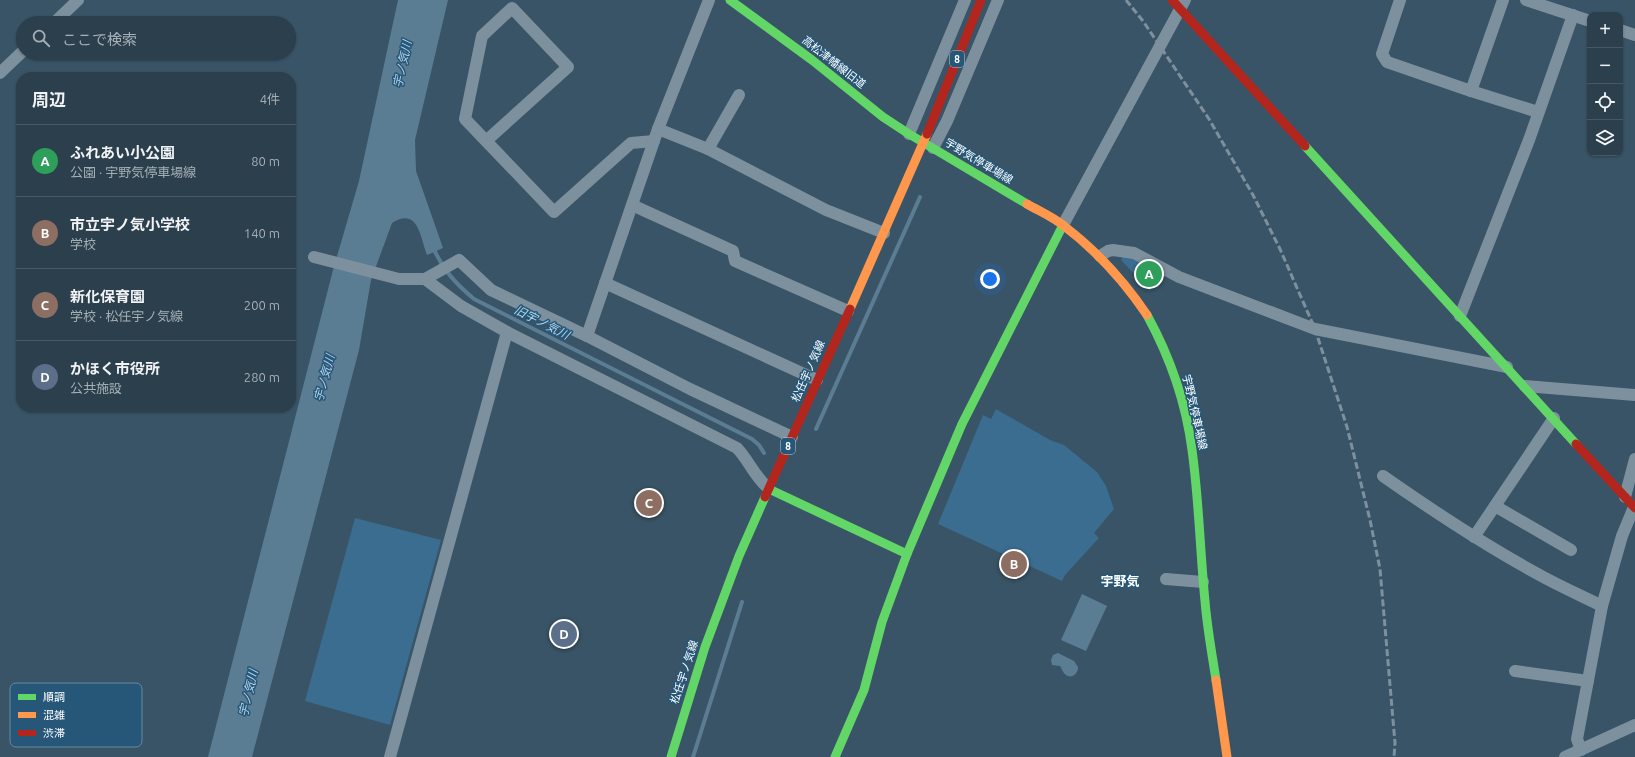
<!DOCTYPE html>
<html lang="ja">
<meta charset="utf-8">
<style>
body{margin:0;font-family:Ubuntu,"Noto Sans JP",sans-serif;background:#374a56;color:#f1f3f6}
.controls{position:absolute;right:12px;top:12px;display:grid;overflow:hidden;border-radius:8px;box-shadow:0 1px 3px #0004}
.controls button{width:36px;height:36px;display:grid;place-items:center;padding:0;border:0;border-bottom:1px solid #475864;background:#2b3f4c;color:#f1f3f6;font:20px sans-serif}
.you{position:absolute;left:990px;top:279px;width:14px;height:14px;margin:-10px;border:3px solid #fff;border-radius:50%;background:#1a73e8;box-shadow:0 0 0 6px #1a73e833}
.badge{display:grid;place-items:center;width:26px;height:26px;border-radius:50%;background:#bac3c9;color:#fff;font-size:13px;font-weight:700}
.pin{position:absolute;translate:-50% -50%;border:2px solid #fff;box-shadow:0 1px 4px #0006}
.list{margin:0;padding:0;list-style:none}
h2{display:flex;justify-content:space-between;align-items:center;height:52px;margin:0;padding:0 16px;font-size:17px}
h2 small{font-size:13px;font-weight:400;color:#a6afb5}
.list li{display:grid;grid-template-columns:26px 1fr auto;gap:12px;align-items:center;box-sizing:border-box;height:72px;padding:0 16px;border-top:1px solid #475864}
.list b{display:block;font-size:15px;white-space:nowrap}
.list p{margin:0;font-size:13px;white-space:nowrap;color:#a6afb5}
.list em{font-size:13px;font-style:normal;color:#a6afb5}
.icon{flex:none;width:22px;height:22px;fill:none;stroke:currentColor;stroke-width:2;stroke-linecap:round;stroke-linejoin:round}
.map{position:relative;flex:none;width:1635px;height:757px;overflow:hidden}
.search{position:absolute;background:#2b3f4c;box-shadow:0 1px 3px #0004;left:16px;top:16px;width:280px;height:44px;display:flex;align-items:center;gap:10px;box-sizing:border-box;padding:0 14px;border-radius:22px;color:#a6afb5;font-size:15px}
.panel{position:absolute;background:#2b3f4c;box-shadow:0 1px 3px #0004;left:16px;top:72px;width:280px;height:340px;border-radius:16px}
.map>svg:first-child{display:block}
</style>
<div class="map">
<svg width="1635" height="757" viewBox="0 0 1635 757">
<rect width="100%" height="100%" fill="#395466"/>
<g fill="#3a6d90">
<polygon points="1127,255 1164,272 1150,291 1121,260 1123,256"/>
<polygon points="996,409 1050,440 1064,445 1097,472 1106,486 1114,509 1094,533 1099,538 1065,575 1062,581 938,524 983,415 991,419"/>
<polygon points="355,518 441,540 390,725 305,701"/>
</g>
<g fill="#5b7d94">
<path d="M398 0H448L415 140 416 171 443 248 427 255C420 236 418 207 392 223L371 280 359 350 252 757H208L333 270 359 181Z"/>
<polygon points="1082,594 1107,606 1086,651 1061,640"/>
<path d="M1058 653 1074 661 1078 667C1078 674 1072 679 1066 675 1063 673 1062 669 1060 666L1052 665 1051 660 1053 655Z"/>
</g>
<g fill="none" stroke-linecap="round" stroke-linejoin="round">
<g stroke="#5b7d94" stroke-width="4">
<path d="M433 247C442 269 456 284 474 299L752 439 759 445 764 453"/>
<polyline points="816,429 920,197"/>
<polyline points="693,757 742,602"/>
</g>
<g stroke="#7d909d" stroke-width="12">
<polyline points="1400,0 1382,54 1387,62 1471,91 1538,112"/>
<polyline points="1526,0 1590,21"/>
<polyline points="54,23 78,0"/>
<polyline points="1620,30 1635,35"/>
<polyline points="0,73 23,51"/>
<polyline points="1471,91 1503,0"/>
<polyline points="658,129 708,149 826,210 884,233"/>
<polyline points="909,134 965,0"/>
<polyline points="486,141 568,67 512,8 482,36 465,119 554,212 631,143 654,141"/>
<polyline points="933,148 947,121 998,0"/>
<polyline points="708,149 739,95"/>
<polyline points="632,205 733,251 735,261 848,311"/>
<polyline points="1063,225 1185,0"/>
<polyline points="1100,256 1108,251 1113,250 1134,253 1179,277 1315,329 1507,367"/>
<path d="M314 257 399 279H425L461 306 507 332 737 448C750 462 754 476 769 489"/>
<polyline points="425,279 459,260 491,290 587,336 690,389 792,437"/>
<polyline points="605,283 817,380"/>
<polyline points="1460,316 1529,140 1573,15"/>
<polyline points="587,336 658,129 709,0"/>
<polyline points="1525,386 1635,395"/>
<path d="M1383 476C1433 511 1483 544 1536 573 1557 585 1580 595 1602 606"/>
<polyline points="1625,497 1635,459"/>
<polyline points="1495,506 1571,550"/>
<polyline points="1474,537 1554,418"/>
<polyline points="1166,579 1203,582"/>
<polyline points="1515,671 1588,681"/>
<polyline points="1581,750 1577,739 1602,606 1622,536 1634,507"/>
<polyline points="390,757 507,332"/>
<polyline points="1565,757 1635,725"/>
</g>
<g stroke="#63d668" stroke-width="9">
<polyline points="730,0 812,60 883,117 909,134 1027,204"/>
<polyline points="1305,146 1576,444"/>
<path d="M1147 315C1170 357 1186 403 1192 450 1199 500 1200 551 1205 601 1207 627 1212 654 1216 680"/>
<polyline points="769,489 907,554 882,622 864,690 835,757"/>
<polyline points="907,554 962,424 1063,225"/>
<polyline points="671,757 705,647 739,556 765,497"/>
</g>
<g stroke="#ff974d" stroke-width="9">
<path d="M1027 204C1039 211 1053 217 1064 226 1097 251 1124 281 1147 315"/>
<polyline points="850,309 927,134"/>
<polyline points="1216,680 1227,757"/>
</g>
<g stroke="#b3261e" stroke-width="9">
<polyline points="1172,0 1305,146"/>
<polyline points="927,134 981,0"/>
<polyline points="1576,444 1635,508"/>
<polyline points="765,497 850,309"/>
</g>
<polyline stroke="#7f909d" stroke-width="3" stroke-dasharray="7 3" stroke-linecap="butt" points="1126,0 1143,21 1209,119 1253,195 1280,249 1315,329 1347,427 1370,520 1380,569 1395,743 1394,757"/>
</g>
<g text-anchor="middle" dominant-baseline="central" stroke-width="3" stroke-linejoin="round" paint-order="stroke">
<g fill="#265779" stroke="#becdd7" stroke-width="1">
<rect x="950" y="51" width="14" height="16" rx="3"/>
<rect x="781" y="438" width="14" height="16" rx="3"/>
</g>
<g font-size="10" font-weight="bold" fill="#fff">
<text x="957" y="59">8</text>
<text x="788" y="446">8</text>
</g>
<g font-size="11" fill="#fff" stroke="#265779">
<text transform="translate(834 62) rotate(38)">高松津幡線旧道</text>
<text transform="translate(979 161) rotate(31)">宇野気停車場線</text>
<text transform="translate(808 371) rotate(-66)">松任宇ノ気線</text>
<text transform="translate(1195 412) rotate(77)">宇野気停車場線</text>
<text transform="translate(684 672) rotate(-72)">松任宇ノ気線</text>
</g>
<g font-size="12" font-style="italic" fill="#b4d5eb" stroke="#265779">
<text transform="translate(402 64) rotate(-78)">宇ノ気川</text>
<text transform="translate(542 322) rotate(27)">旧宇ノ気川</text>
<text transform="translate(324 378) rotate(-75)">宇ノ気川</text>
<text transform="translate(248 693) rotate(-77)">宇ノ気川</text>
</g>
<g font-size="13" font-weight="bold" fill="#fff" stroke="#265779">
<text x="1120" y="581">宇野気</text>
</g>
</g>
<rect x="10" y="683" width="132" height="64" rx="6" fill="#265779" stroke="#6789a1" stroke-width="1"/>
<rect x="18" y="694" width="18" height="6" fill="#63d668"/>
<rect x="18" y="712" width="18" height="6" fill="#ff974d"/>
<rect x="18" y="730" width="18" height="6" fill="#b3261e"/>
<g font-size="11" fill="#fff">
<text x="43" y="701">順調</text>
<text x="43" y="719">混雑</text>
<text x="43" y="737">渋滞</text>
</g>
</svg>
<div class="controls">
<button>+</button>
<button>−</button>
<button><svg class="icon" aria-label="locate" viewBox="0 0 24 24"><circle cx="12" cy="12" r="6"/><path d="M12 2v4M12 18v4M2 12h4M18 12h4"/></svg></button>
<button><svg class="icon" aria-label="layers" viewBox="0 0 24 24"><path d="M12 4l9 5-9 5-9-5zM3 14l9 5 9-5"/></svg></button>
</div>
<div class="you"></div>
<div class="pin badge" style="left:1149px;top:274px;background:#2e9e5b">A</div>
<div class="pin badge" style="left:1014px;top:564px;background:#8d6e63">B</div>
<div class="pin badge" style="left:649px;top:503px;background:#8d6e63">C</div>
<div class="pin badge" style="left:564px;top:634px;background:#5c6f8a">D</div>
<div class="search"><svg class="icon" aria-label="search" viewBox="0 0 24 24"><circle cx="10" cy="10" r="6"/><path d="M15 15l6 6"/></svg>ここで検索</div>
<section class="panel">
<h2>周辺<small>4件</small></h2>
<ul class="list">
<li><span class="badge" style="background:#2e9e5b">A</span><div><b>ふれあい小公園</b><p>公園 · 宇野気停車場線</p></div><em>80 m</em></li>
<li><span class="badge" style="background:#8d6e63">B</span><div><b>市立宇ノ気小学校</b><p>学校</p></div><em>140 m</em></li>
<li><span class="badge" style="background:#8d6e63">C</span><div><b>新化保育園</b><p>学校 · 松任宇ノ気線</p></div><em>200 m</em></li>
<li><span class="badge" style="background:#5c6f8a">D</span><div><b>かほく市役所</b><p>公共施設</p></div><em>280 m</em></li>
</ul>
</section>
</div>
